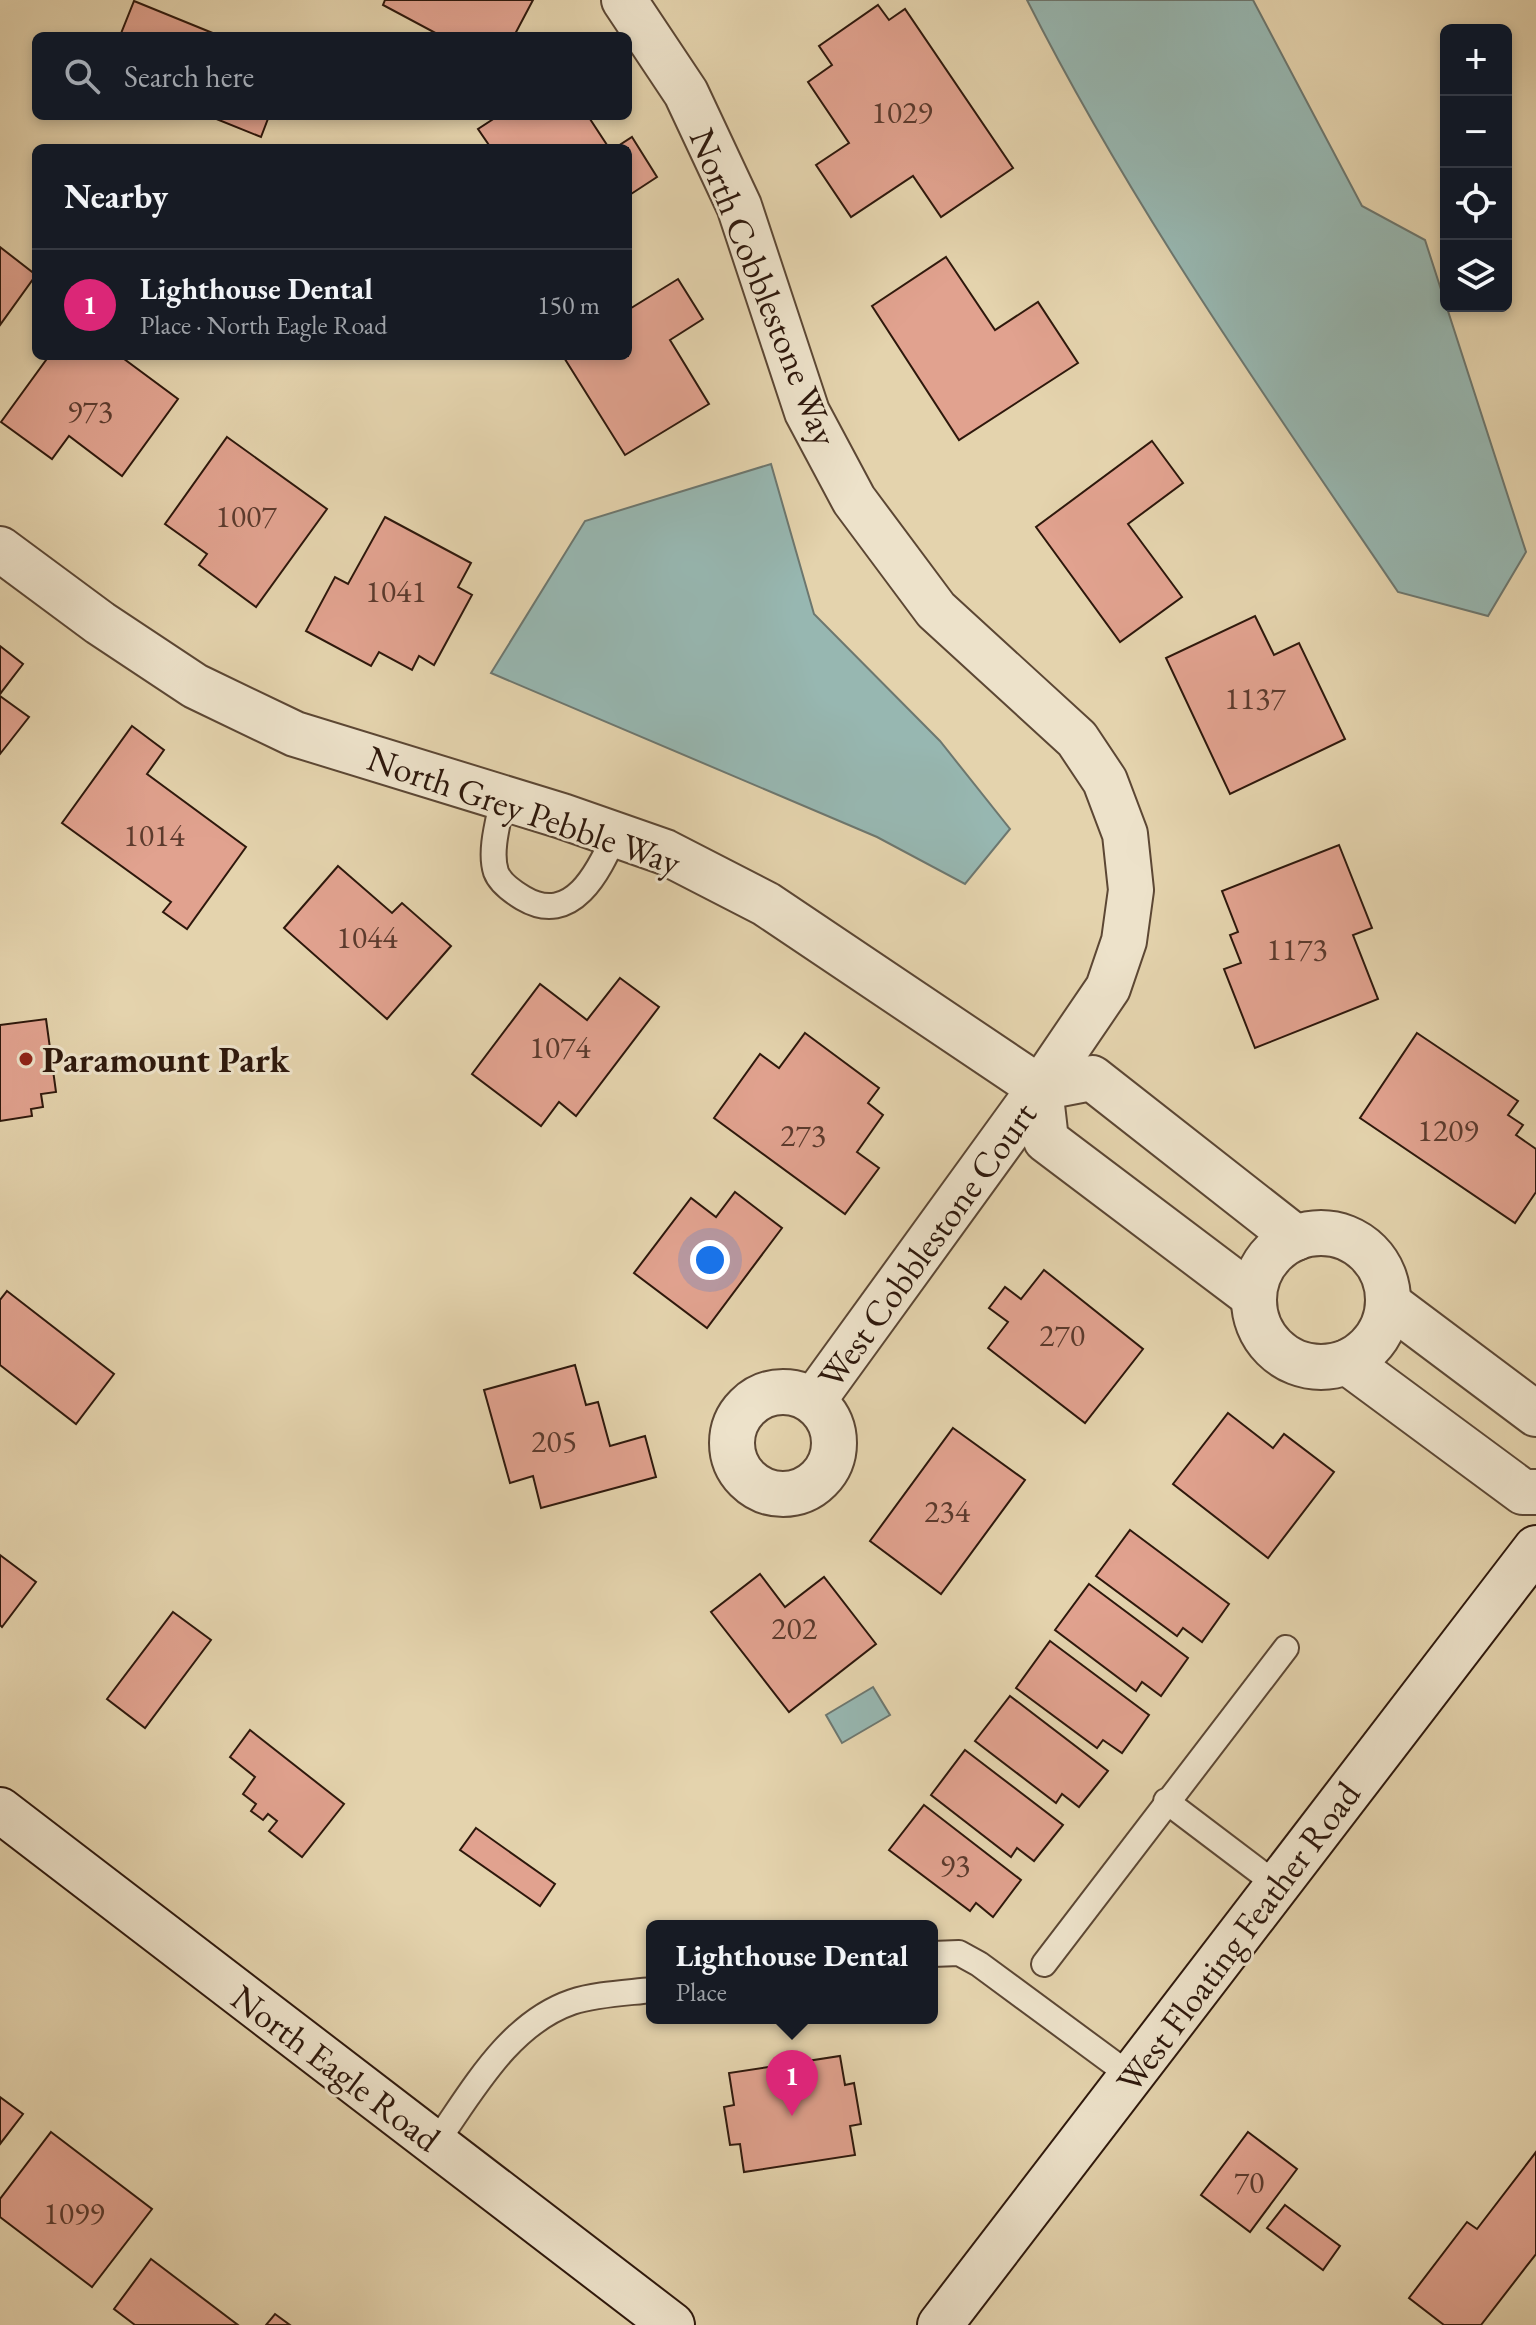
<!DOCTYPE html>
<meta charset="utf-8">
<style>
body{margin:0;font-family:"EB Garamond",serif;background:#242831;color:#f1f3f6}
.controls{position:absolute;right:24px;top:24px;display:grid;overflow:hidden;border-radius:12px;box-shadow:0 4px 12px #0003}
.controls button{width:72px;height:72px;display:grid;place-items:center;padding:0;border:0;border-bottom:2px solid #363941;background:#171b24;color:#f1f3f6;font:40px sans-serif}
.you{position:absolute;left:710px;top:1260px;width:28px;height:28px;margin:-20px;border:6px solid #fff;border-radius:50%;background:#1a73e8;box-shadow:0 0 0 12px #1a73e833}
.badge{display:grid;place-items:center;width:52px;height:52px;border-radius:50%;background:#db2777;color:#fff;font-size:26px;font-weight:700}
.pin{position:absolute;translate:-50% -66px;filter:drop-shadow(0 2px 4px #0008)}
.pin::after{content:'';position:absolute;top:42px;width:28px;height:24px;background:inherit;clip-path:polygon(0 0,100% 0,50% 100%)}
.popup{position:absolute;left:646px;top:1920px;width:292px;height:104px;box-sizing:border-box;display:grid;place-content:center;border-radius:12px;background:#171b24;filter:drop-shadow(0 2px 6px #0005);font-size:26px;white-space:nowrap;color:#9ea1a6}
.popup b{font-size:30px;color:#f1f3f6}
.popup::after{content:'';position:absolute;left:50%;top:100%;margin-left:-16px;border:16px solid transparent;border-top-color:#171b24}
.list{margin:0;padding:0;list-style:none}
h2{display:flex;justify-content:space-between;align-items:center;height:104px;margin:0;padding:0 32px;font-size:34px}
h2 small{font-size:26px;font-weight:400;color:#9ea1a6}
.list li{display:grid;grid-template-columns:52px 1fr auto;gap:24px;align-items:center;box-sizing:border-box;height:112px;padding:0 32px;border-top:2px solid #363941}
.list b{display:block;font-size:30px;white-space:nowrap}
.list p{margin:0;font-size:26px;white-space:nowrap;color:#9ea1a6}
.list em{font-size:26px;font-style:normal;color:#9ea1a6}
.icon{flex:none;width:44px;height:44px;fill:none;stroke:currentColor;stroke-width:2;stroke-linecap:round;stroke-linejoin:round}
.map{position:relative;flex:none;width:1536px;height:2325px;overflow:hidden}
.search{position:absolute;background:#171b24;box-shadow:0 4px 12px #0003;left:32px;top:32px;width:600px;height:88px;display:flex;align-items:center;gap:20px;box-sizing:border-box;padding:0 28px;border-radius:12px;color:#9ea1a6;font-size:30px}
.panel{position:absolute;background:#171b24;box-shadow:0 4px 12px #0003;left:32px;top:144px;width:600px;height:216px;border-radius:12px}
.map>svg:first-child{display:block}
</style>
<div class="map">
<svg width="1536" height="2325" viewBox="0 0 1536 2325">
<rect width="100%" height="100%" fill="#e4d3ad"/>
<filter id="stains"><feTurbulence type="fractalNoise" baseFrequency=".0025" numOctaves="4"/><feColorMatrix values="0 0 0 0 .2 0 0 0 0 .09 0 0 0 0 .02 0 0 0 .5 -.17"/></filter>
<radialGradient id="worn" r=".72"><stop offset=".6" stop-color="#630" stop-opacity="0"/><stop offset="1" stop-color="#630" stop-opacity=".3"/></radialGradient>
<g fill="#97b7b1" stroke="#6d776f" stroke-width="2">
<path d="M1027 0H1253L1362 206 1425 240 1526 552 1488 616 1398 592C1267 399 1132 208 1027 0Z"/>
<polygon points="771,464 814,614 940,741 1010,829 965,884 877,837 491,673 585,521"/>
<polygon points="873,1687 890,1715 842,1743 826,1715"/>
</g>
<g fill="#e1a28f" stroke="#2e180c" stroke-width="2">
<polygon points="385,0 533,0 514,36 441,36 383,5"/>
<polygon points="134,1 220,36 120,36"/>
<polygon points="878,5 889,20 905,9 1013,168 941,217 913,176 851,217 816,165 849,143 808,82 832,65 819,46"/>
<polygon points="209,116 269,116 261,137"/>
<polygon points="498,116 588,116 609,148 491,148 478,129"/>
<polygon points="632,137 657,177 628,196 628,148 615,148"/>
<polygon points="0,247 36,275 0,325"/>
<polygon points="946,257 995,330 1038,302 1078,363 959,440 872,306"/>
<polygon points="678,279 703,319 670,340 709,404 625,455 563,356 628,356 628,310"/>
<polygon points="49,356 120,356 178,399 122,476 69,436 52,459 1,422"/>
<polygon points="227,437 327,509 256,607 199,565 207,554 165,524"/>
<polygon points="1152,441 1183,483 1128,524 1182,597 1120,642 1036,527"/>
<polygon points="385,517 471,563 458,587 472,595 434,665 419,656 412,670 379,652 371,666 306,631 335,577 348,584"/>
<polygon points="1255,616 1274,655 1299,643 1345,739 1230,794 1166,658"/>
<polygon points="0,646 23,664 0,694"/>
<polygon points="0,696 29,717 0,754"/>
<polygon points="132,726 164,750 147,774 246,847 187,929 163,912 171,902 62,823"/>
<polygon points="1339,845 1372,928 1353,935 1378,999 1255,1048 1224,969 1241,963 1230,935 1238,932 1222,891"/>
<polygon points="338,866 392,913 402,903 451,946 387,1019 284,928"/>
<polygon points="620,978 659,1007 576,1116 559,1102 541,1126 472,1074 540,984 587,1020"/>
<polygon points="46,1019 56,1092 41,1094 43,1107 31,1109 32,1116 0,1121 0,1025"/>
<polygon points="805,1033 879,1088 868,1103 883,1115 857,1152 879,1168 845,1214 714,1118 760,1054 779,1068"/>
<polygon points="1417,1033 1518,1101 1508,1115 1523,1125 1516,1135 1536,1149 1536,1192 1515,1223 1360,1118"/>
<polygon points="735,1192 782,1228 707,1328 634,1273 691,1198 716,1217"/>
<polygon points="1044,1270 1143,1349 1085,1423 988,1348 1008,1322 989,1308 1005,1287 1021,1299"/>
<polygon points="7,1291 114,1374 76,1424 0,1365 0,1300"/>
<polygon points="575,1365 586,1405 598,1402 610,1446 645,1436 656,1477 541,1508 533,1476 510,1483 484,1390"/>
<polygon points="1228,1413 1273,1448 1284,1434 1334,1472 1268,1558 1173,1484"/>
<polygon points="953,1428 1025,1480 941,1594 870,1541"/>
<polygon points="1130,1530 1229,1604 1202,1642 1183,1628 1177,1636 1096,1576"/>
<polygon points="0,1555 36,1582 2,1627 0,1625"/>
<polygon points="760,1574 785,1607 824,1577 876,1644 789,1712 711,1612"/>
<polygon points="1089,1584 1188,1658 1161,1696 1142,1682 1136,1691 1055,1630"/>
<polygon points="173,1612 211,1640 145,1728 107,1699"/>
<polygon points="1050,1641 1149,1715 1122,1753 1103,1740 1097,1748 1016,1688"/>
<polygon points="1010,1696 1108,1771 1079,1807 1062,1794 1056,1803 975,1741"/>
<polygon points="250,1730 344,1804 302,1857 269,1831 277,1821 268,1814 263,1820 251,1811 256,1804 243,1794 255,1777 230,1757"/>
<polygon points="965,1750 1063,1825 1034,1861 1017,1848 1011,1857 931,1795"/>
<polygon points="924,1805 1021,1880 993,1917 976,1903 970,1911 889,1850"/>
<polygon points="476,1828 555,1884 540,1906 460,1850"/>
<polygon points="840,2056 845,2085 854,2083 861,2124 850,2126 855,2155 744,2172 740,2144 730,2145 724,2107 734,2105 729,2073"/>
<polygon points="0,2097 23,2114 0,2144"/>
<polygon points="51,2132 152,2209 92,2287 0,2217 0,2199"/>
<polygon points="1248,2132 1297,2169 1250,2232 1201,2195"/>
<polygon points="1536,2152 1536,2254 1481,2325 1444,2325 1409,2298 1467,2222 1477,2229"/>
<polygon points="1285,2205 1340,2246 1323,2270 1267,2228"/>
<polygon points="151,2259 238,2325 135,2325 114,2309"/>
<polygon points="275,2314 290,2325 266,2325"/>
</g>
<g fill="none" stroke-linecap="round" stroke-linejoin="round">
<g stroke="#5c4734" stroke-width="28">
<g id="lane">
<path d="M503 798C499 819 489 851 496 872 500 883 513 892 523 898 572 927 599 871 615 835"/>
<polyline points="1166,1801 1277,1885"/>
<polyline points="932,1954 959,1953 979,1964 1131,2076"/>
<polyline points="1044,1964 1286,1648"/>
<path d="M435 2144C472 2092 508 2024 572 2002 596 1994 626 1993 652 1990"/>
</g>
</g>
<g stroke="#5c4734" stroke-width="48">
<g id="street">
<polyline points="624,0 686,93 739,206 807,412 854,500 936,610 1077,739 1105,781 1125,834 1131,890 1124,941 1108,988 1040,1088 813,1401"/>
<polyline points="0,549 100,623 195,686 295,734 562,816 665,852 766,904 1040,1088 1092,1078 1296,1238"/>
<polyline points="1040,1088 1046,1140 1254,1297"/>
<circle cx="1321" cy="1300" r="67"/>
<polyline points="1388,1303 1536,1414"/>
<polyline points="1347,1362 1523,1492 1536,1492"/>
<circle cx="783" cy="1443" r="51"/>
</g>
</g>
<g stroke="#2e180c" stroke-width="48">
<g id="secondary">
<polyline points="0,1810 672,2325"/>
<polyline points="940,2325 1536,1548"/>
</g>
</g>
<use href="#lane" stroke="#ede2ca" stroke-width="24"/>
<use href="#street" stroke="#ede2ca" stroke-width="44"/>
<use href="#secondary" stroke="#ede2ca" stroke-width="44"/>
</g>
<circle fill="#8f2418" stroke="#ede2ca" stroke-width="3" cx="26" cy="1059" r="8"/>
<g text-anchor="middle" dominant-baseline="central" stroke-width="6" stroke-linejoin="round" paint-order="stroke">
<g font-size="32" fill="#5b3a2d">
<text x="902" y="112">1029</text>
<text x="90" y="411">973</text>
<text x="246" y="516">1007</text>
<text x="396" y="591">1041</text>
<text x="1255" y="698">1137</text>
<text x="154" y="835">1014</text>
<text x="367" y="937">1044</text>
<text x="1297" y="949">1173</text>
<text x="560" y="1047">1074</text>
<text x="1448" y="1130">1209</text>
<text x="803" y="1135">273</text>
<text x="1062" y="1335">270</text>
<text x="554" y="1441">205</text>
<text x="947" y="1511">234</text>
<text x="794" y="1628">202</text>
<text x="955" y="1865">93</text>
<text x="1249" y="2182">70</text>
<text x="74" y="2213">1099</text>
</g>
<g font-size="36" fill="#2e180c" stroke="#ede2ca">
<text transform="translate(764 287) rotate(68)">North Cobblestone Way</text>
<text transform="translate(524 810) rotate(19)">North Grey Pebble Way</text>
<text transform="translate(927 1245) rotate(-54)">West Cobblestone Court</text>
<text transform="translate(1238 1937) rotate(-53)">West Floating Feather Road</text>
<text transform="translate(336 2068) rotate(37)">North Eagle Road</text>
</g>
<g font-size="36" font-weight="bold" fill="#2e180c" stroke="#ede2ca" text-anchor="start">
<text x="42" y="1059">Paramount Park</text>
</g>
</g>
<rect width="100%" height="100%" filter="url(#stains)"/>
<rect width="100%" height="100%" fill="url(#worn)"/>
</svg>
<div class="controls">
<button>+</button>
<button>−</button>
<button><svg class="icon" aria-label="locate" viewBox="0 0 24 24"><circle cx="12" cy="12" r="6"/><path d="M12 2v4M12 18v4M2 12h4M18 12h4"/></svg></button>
<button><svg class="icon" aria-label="layers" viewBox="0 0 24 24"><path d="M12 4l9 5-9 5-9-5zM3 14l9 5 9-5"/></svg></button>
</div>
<div class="you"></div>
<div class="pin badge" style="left:792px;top:2116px">1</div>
<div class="popup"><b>Lighthouse Dental</b>Place</div>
<div class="search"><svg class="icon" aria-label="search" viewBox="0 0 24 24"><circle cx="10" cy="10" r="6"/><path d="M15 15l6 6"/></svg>Search here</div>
<section class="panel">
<h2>Nearby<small></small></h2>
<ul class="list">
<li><span class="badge">1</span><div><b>Lighthouse Dental</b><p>Place · North Eagle Road</p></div><em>150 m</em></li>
</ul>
</section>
</div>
